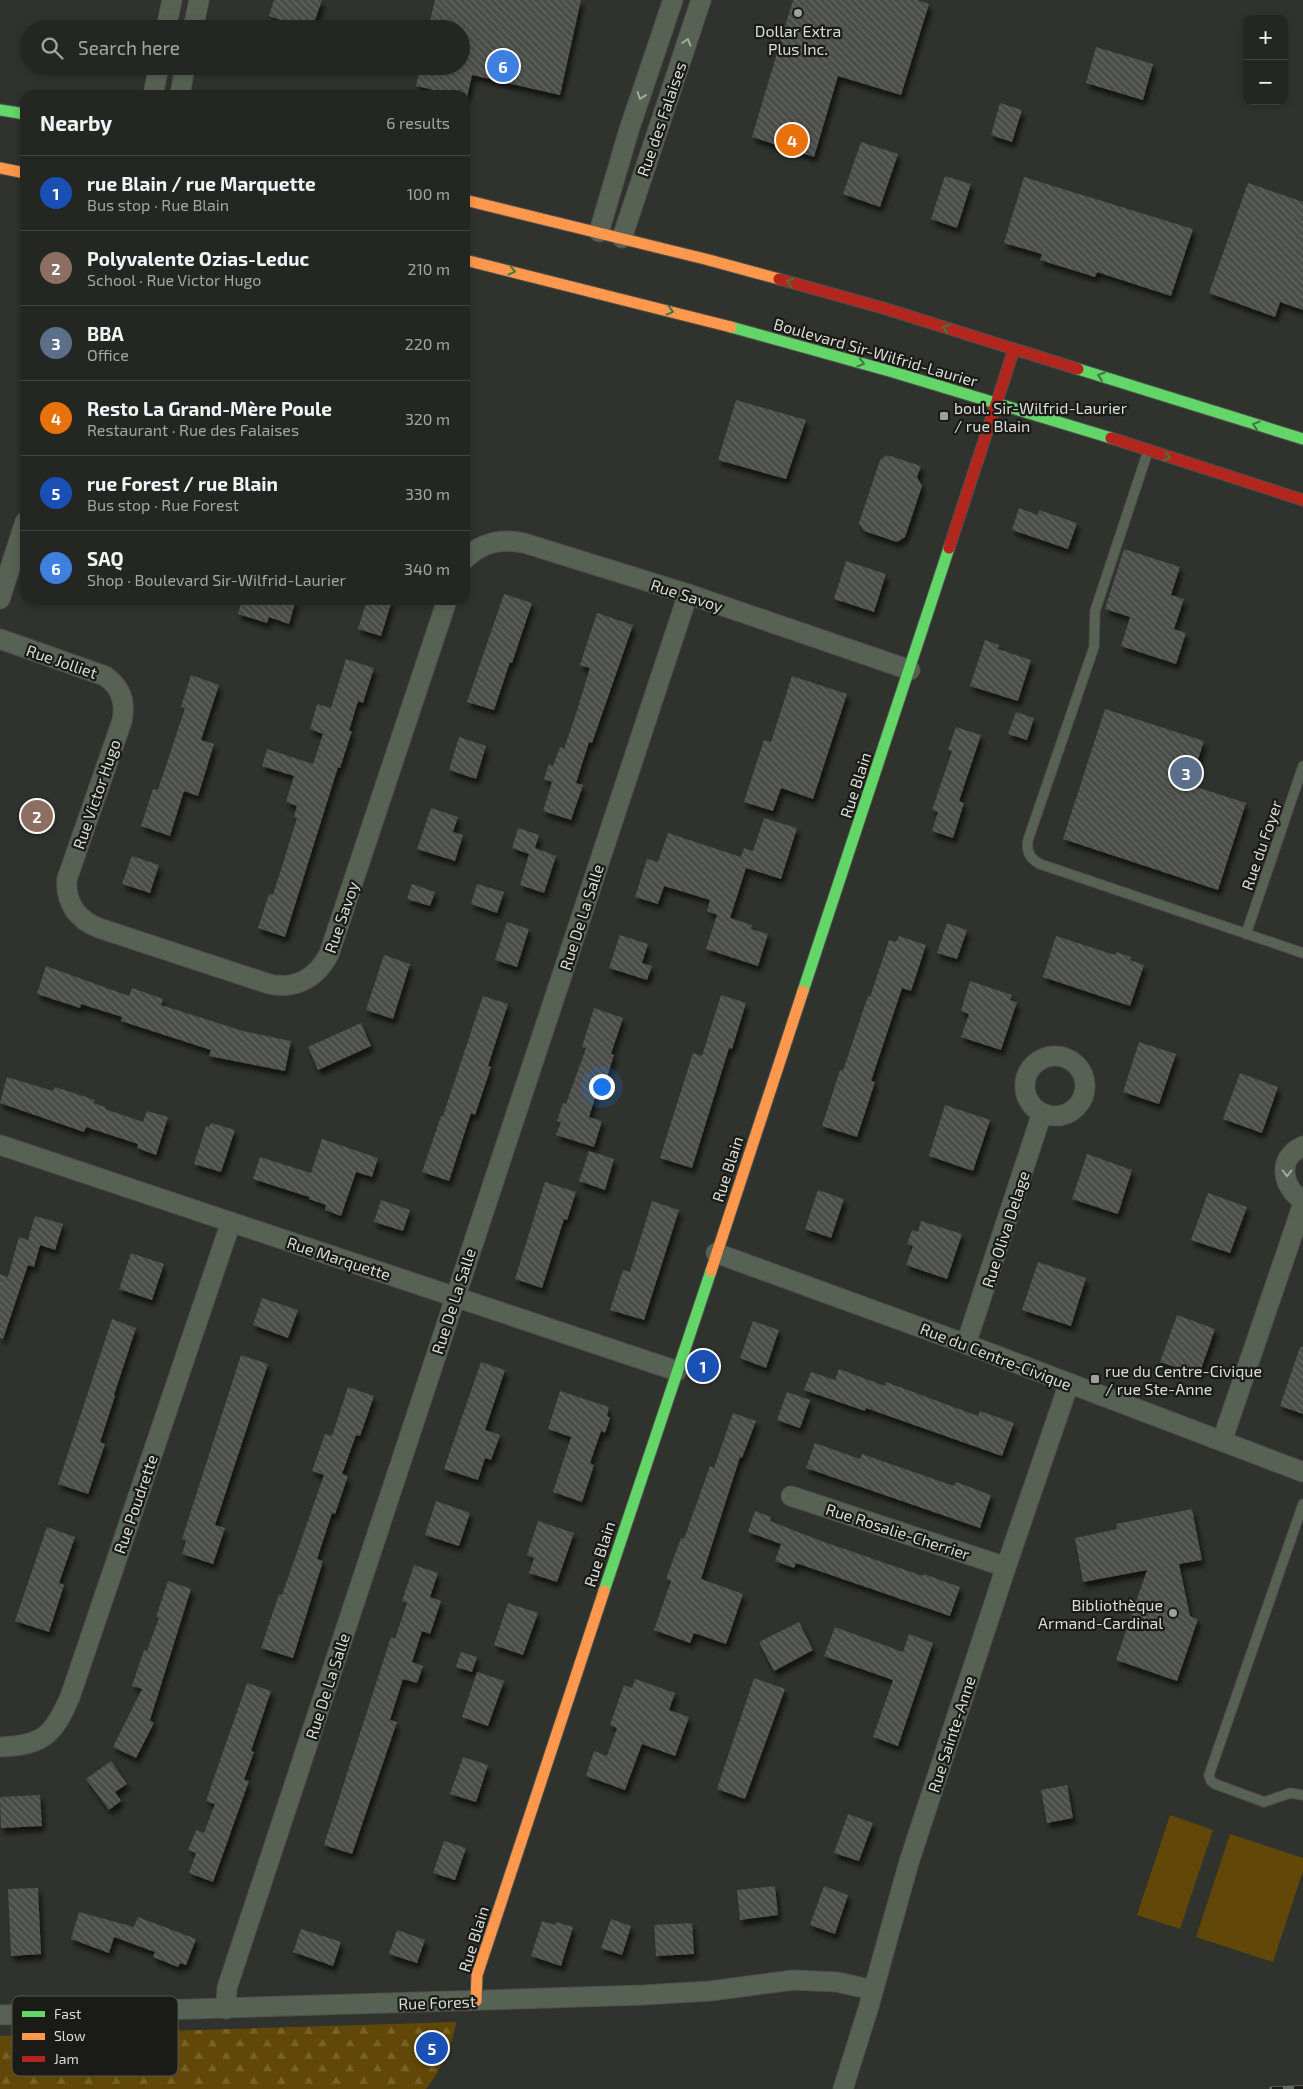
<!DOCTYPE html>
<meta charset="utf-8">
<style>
body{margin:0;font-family:"Exo 2",sans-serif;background:#30322f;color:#f1f3f6}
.controls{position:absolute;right:15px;top:15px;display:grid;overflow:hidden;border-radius:10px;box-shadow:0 2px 8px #0003}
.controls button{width:45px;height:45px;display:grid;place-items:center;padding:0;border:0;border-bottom:1px solid #414340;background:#242622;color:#f1f3f6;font:25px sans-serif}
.you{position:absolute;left:601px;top:1086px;width:18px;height:18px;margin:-12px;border:4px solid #fff;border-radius:50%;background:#1a73e8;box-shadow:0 0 0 8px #1a73e833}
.badge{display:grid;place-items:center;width:32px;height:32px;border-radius:50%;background:#8bbbb9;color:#fff;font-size:16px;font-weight:700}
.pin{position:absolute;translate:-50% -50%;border:2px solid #fff;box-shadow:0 1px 5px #0006}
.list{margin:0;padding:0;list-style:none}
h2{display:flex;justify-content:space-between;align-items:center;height:65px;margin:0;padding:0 20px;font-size:21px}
h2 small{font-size:16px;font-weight:400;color:#a3a5a5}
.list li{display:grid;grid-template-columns:32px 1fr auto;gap:15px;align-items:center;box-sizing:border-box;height:75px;padding:0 20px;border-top:1px solid #414340}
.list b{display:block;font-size:19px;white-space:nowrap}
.list p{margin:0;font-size:16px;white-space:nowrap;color:#a3a5a5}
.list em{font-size:16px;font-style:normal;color:#a3a5a5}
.icon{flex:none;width:28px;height:28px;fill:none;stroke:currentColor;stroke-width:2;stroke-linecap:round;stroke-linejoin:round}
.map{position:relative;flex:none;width:1303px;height:2089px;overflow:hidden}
.search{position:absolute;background:#242622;box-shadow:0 2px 8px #0003;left:20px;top:20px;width:450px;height:55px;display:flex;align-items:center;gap:12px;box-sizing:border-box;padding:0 18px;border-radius:28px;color:#a3a5a5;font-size:19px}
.panel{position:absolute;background:#242622;box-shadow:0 2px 8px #0003;left:20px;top:90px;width:450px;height:515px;border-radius:15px}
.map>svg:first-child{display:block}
</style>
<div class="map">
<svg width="1303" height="2089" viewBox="0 0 1303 2089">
<defs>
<pattern id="forest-firs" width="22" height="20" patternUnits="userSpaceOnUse" patternTransform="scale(1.25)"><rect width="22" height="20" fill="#614808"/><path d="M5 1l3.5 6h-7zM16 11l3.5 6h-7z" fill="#77622b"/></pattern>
<pattern id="building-back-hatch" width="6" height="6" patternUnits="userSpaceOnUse" patternTransform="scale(1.25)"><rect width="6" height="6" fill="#4c4d48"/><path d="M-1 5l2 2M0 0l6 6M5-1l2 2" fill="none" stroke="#656662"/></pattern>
<filter id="shadow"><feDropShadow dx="3" dy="5.5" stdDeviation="2.5" flood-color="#0009"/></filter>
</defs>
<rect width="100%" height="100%" fill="#30322d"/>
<path fill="url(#forest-firs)" d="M456 2022C453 2045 440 2071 426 2089H0V2036Z"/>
<g fill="#614808">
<polygon points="1170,1815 1213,1830 1180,1929 1137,1915"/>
<polygon points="1230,1834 1303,1858 1303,1871 1273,1962 1196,1937"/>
</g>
<g fill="url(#building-back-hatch)" filter="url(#shadow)">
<polygon points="274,0 322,0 312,29 305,29 269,16"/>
<polygon points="435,0 581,0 560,95 472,75 467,98 465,95 455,95 416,86 420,66 461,66 461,29 428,29"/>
<polygon points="793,0 917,0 929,4 901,95 838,76 814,157 752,137"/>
<polygon points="1096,47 1153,64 1143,100 1086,83"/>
<polygon points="1000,103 1022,110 1012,142 991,135"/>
<polygon points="861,142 898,154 880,207 843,194"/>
<polygon points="945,176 971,184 957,228 931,219"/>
<polygon points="1024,177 1193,229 1171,296 1097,272 1095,277 1040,260 1042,254 1004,243"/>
<polygon points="1248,183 1303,202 1303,310 1280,302 1275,317 1209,293"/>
<polygon points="736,400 806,420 786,479 718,460"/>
<polygon points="887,455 921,466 917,477 922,486 905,537 897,542 864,531 859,523 880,460"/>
<polygon points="1019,508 1038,515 1039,510 1077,523 1068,549 1012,530"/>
<polygon points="1124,549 1180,567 1171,595 1184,599 1174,629 1186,633 1176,664 1121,646 1130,617 1105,609"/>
<polygon points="846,561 886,574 874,612 834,599"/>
<polygon points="504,594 532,603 512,663 510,662 494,710 467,702"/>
<polygon points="242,600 296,600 289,624 269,617 267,623 238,614"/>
<polygon points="367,600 392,600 381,636 358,629"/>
<polygon points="597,613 633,625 592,743 589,742 576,783 583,785 571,820 543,811 552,782 544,779 549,764 553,766 560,747 564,749 576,714 589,671 589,668 580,665"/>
<polygon points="985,640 999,645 998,649 1031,660 1018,701 970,686"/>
<polygon points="346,659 374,668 363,703 358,701 349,731 352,731 340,768 338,767 285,937 258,928 269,894 273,895 297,818 294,817 297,806 286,802 294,776 262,766 267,749 313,764 323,734 310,729 317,704 331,708"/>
<polygon points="191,675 219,685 201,740 214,744 198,796 184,791 170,836 141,826 153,789 158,790 185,708 181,707"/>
<polygon points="792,676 847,694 813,799 781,788 773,811 744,802 764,740 771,742"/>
<polygon points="1105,709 1204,741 1190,785 1246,803 1218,890 1063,839"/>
<polygon points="1016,712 1034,718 1027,740 1008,734"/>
<polygon points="956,727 981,735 959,801 964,803 953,838 932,831 938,812 932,810 952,751 948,750"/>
<polygon points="459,737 486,746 476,779 449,770"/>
<polygon points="431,808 458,817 453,832 463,835 455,861 417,849"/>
<polygon points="764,818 797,828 781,879 746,868 730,918 752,925 751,929 768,934 758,966 706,949 717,915 707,911 710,900 664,886 658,904 635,897 647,859 658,862 668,833 741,857 744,848 753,851"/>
<polygon points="518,828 539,835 535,848 556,856 544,893 520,885 529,854 512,848"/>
<polygon points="132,856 159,865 150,893 122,884"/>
<polygon points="412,884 435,892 430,906 407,899"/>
<polygon points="477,884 504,892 497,913 471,904"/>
<polygon points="507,922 529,929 517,967 495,960"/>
<polygon points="947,923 967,930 957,959 937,953"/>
<polygon points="620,935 648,944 642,963 652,966 647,980 609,968"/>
<polygon points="899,936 926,945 911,991 902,988 871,1081 875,1082 857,1137 822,1126 840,1070 843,1071 868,996 870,997 889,940 896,942"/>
<polygon points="1056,936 1115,955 1116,952 1131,957 1130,960 1144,965 1130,1006 1043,977"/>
<polygon points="384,955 410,964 393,1019 366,1010"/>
<polygon points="46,966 129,996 132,988 163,999 161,1005 243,1031 291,1041 285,1071 209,1056 211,1050 121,1021 122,1017 81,1004 80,1008 37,994"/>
<polygon points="970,981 1012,995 1010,1000 1017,1002 1001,1050 961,1037 969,1014 961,1011"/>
<polygon points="721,995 746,1003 732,1049 729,1048 692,1168 660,1158 693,1053 702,1056"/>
<polygon points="483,996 508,1004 488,1066 491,1067 475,1115 471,1113 449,1181 422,1172 441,1116 443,1116"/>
<polygon points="594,1008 623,1018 611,1054 614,1055 607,1077 602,1075 589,1117 602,1121 594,1147 556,1135 561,1122 557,1121 563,1103 566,1104 586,1048 582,1047"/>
<polygon points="361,1023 371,1046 318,1070 308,1047"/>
<polygon points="1139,1042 1176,1054 1159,1104 1123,1092"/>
<polygon points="1240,1073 1278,1087 1262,1133 1223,1119"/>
<polygon points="7,1077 53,1091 55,1087 95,1100 94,1103 105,1107 105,1109 143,1122 147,1111 168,1117 156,1155 137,1148 138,1144 86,1127 84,1132 0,1103"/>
<polygon points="945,1105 990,1120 973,1171 929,1156"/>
<polygon points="211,1123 235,1130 221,1172 194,1164 206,1126 209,1127"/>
<polygon points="322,1139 378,1158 372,1177 356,1172 341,1216 325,1210 326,1205 309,1199 309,1197 253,1179 260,1157 311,1173"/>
<polygon points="589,1151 614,1159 605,1190 579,1181"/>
<polygon points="1087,1154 1132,1170 1118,1214 1072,1199"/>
<polygon points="545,1182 576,1192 567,1220 564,1219 542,1288 515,1279"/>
<polygon points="818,1190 844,1199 831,1238 805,1229"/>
<polygon points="1208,1193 1247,1207 1230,1253 1191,1240"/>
<polygon points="381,1200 410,1210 403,1231 374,1222"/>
<polygon points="652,1201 679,1210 644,1320 610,1310 623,1270 630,1272"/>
<polygon points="35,1216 63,1224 55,1250 40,1245 34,1267 28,1265 3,1339 0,1338 0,1274 8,1277 19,1237 28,1240"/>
<polygon points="921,1221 962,1234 947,1279 906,1265 913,1246 907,1244 912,1230 918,1232"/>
<polygon points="131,1253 164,1264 152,1300 119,1289"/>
<polygon points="1038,1262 1086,1278 1071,1326 1022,1310"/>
<polygon points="262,1298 298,1310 288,1338 253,1325"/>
<polygon points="1177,1315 1215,1329 1199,1375 1160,1362"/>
<polygon points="112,1319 136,1328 114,1395 115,1396 100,1442 105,1444 88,1494 58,1484"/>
<polygon points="753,1321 779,1330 766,1368 740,1358"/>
<polygon points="1300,1347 1303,1347 1303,1414 1280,1406"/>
<polygon points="241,1355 268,1364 215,1525 225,1528 213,1564 182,1554 186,1541 182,1539"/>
<polygon points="481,1362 505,1370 485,1430 500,1435 491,1460 485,1458 478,1480 444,1469"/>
<polygon points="839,1369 885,1386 886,1382 978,1416 980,1411 1014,1423 1002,1456 866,1408 865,1411 804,1390 811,1372 835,1380"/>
<polygon points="348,1387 374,1396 360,1436 356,1435 342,1474 348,1476 335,1514 332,1513 317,1559 323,1561 293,1658 261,1648 279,1594 282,1595 324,1475 312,1471 325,1434 332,1436"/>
<polygon points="560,1391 609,1407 607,1416 610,1418 605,1433 601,1431 590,1463 594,1465 582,1502 553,1492 571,1437 548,1429"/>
<polygon points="787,1392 810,1400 800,1428 777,1420"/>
<polygon points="733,1413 756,1421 742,1458 740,1457 701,1579 743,1594 726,1644 694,1633 690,1643 654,1630 671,1581 666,1579 681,1538 684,1539 710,1466 714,1468"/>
<polygon points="815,1443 860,1459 862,1454 954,1486 956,1482 991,1495 980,1528 806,1468"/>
<polygon points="436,1501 470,1513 459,1546 425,1535"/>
<polygon points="1192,1509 1202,1560 1179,1564 1190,1616 1198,1619 1177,1681 1116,1660 1147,1570 1083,1582 1075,1538 1117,1529 1116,1524"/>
<polygon points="755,1511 771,1517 770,1521 821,1541 923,1576 924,1574 960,1587 950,1616 796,1563 794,1568 775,1561 781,1544 748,1532"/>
<polygon points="538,1521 574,1533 557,1582 529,1573 534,1558 527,1555"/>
<polygon points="47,1527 75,1537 59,1583 64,1585 49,1632 15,1621"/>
<polygon points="414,1565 438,1573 430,1597 441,1601 430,1634 422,1631 412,1662 423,1666 417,1683 403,1679 390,1720 397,1722 352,1854 324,1845 391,1637 395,1639 407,1603 402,1601"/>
<polygon points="168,1581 191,1589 150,1720 154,1723 136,1758 113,1747 142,1689 132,1686 144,1650 147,1651 159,1618 156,1617"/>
<polygon points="508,1603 538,1613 523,1655 494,1645"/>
<polygon points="799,1622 813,1650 774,1671 759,1642"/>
<polygon points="835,1627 903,1652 909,1634 933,1643 898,1746 873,1737 893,1680 824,1656"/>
<polygon points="461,1652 477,1657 472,1672 456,1667"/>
<polygon points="477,1672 504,1681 488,1726 462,1717"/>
<polygon points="754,1678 785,1689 745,1799 717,1789"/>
<polygon points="635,1679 675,1693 669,1710 689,1717 675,1756 642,1744 625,1790 586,1776 594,1751 607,1756 617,1728 610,1725 624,1685 632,1688"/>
<polygon points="247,1683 271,1691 251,1751 254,1752 244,1780 249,1781 213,1882 189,1873 196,1853 188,1850 196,1830 204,1833 215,1804 206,1801"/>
<polygon points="463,1757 488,1765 476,1802 450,1794"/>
<polygon points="111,1761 127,1784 115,1792 121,1801 109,1810 86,1779"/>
<polygon points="1067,1785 1073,1818 1047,1823 1041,1790"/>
<polygon points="40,1795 42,1826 1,1828 0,1797"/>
<polygon points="848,1814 873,1823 859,1861 834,1853"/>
<polygon points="444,1841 466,1848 455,1880 433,1873"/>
<polygon points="775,1886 778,1915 740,1920 737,1890"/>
<polygon points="824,1886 848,1895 835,1934 810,1925"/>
<polygon points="38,1888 41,1954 11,1956 8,1889"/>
<polygon points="79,1912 134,1927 138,1917 196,1939 186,1965 180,1963 178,1967 153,1957 155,1952 114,1937 109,1953 71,1939"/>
<polygon points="611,1919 631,1926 622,1955 601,1948"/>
<polygon points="542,1921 555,1925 556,1922 573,1927 561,1966 531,1956"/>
<polygon points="692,1923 694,1954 656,1956 654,1925"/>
<polygon points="301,1929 341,1942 333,1966 293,1952"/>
<polygon points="397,1930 425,1940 417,1963 389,1954"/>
</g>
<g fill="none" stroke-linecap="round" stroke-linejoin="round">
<g stroke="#4f504c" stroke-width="11">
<g id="lane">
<path d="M1147 454 1095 611 1094 647 1028 840C1026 851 1030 859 1040 864L1303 953"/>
<polyline points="1246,934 1303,766"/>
<polyline points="1303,1504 1209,1775 1211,1781 1215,1784 1264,1802 1290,1793 1303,1795"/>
</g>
</g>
<g stroke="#4f504c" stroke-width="21">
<g id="street">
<polyline points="166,29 172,0"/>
<polyline points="193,29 199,0"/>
<polyline points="153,95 159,66"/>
<polyline points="180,95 185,66"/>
<polyline points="599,232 629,130 673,0"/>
<polyline points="622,238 701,0"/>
<path d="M465 559C481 543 501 538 524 543L688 594 910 670"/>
<polyline points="0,599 25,522"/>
<path d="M0 639 105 676C121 687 126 702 122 721L67 879C65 902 77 920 99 928L269 984C295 990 317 978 329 954L447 600"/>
<circle cx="1055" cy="1086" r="30"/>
<polyline points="0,1145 677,1371"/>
<path d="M1303 1146C1276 1158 1282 1187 1303 1201"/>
<polyline points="716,1253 966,1344 1303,1472"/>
<polyline points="966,1344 1042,1113"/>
<polyline points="1222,1441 1303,1204"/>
<polyline points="791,1496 1006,1567"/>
<path d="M0 1747C43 1745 53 1736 70 1697L231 1222"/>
<polyline points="226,2009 227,1988 688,594"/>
<polyline points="0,2015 643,1995 710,1991 793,1980 837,1982 873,1990"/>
<polyline points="843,2089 869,2006 909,1862 1006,1567 1069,1383"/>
</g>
</g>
<g stroke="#4f504c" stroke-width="13">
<g id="fast">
<polyline points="0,110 25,114"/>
<polyline points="731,327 893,372 1111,438"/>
<polyline points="1078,369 1303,439"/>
<polyline points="803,991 949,548"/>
<polyline points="604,1591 711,1271"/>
</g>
</g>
<g stroke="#4f504c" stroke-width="13">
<g id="slow">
<polyline points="0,168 25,173"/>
<polyline points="465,200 705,259 779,279"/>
<polyline points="465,260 731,327"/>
<polyline points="711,1271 803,991"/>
<polyline points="476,2001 477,1975 604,1591"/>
</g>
</g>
<g stroke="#4f504c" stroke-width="13">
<g id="jam">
<polyline points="779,279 883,308 1078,369"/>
<polyline points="1111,438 1303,500"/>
<polyline points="949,548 1014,349"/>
</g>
</g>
<use href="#lane" stroke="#576254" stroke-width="9"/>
<use href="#street" stroke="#576254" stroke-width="19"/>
<use href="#fast" stroke="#63d668" stroke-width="11"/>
<use href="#slow" stroke="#ff974d" stroke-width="11"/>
<use href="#jam" stroke="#b3261e" stroke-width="11"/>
<g stroke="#656d62" stroke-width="5.5">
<polyline id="rail" points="1272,2089 1303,2088"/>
</g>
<use href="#rail" stroke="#1a1b17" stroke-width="4" stroke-dasharray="11" stroke-linecap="butt"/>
</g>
<defs><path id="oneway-chevron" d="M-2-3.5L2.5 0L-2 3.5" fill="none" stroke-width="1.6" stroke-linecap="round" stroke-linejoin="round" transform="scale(1.25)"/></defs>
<g stroke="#a6aba2">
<use href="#oneway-chevron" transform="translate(687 42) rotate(-72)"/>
<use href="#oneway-chevron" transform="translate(641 96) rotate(109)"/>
<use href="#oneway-chevron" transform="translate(1287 1173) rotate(90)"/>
</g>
<g stroke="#3e7840">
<use href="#oneway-chevron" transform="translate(512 271) rotate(13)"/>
<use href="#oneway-chevron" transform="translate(790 282) rotate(-164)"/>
<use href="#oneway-chevron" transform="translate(670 311) rotate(15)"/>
<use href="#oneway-chevron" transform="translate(946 328) rotate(-162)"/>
<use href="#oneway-chevron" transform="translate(861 363) rotate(17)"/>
<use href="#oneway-chevron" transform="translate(1101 376) rotate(-163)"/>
<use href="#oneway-chevron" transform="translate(1256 425) rotate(-163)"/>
<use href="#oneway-chevron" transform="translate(1167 457) rotate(17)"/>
</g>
<g fill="#9ea09b" stroke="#1a1b17" stroke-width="2">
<circle cx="798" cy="13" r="5"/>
<rect x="939" y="411" width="10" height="10" rx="2.5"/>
<rect x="1090" y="1374" width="10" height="10" rx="2.5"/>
<circle cx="1173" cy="1613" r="5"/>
</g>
<g text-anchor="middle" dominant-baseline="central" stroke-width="4.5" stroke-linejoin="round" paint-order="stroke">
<g font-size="16" fill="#dadcd6" stroke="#1a1b17" text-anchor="start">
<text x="798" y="30" text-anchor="middle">Dollar Extra<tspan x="798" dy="18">Plus Inc.</tspan></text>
<text x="954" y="407">boul. Sir-Wilfrid-Laurier<tspan x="954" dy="18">/ rue Blain</tspan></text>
<text x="1105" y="1370">rue du Centre-Civique<tspan x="1105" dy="18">/ rue Ste-Anne</tspan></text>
<text x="1163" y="1604" text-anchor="end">Bibliothèque<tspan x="1163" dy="18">Armand-Cardinal</tspan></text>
</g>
<g font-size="16" fill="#dadcd6" stroke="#1a1b17">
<text transform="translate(661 119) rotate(-71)">Rue des Falaises</text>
<text transform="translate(876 352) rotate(16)">Boulevard Sir-Wilfrid-Laurier</text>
<text transform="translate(687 595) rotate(18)">Rue Savoy</text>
<text transform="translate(62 661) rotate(19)">Rue Jolliet</text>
<text transform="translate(855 785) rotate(-72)">Rue Blain</text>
<text transform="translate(96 794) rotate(-71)">Rue Victor Hugo</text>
<text transform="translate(1261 845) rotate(-71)">Rue du Foyer</text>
<text transform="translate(341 917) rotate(-71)">Rue Savoy</text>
<text transform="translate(581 917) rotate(-72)">Rue De La Salle</text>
<text transform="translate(727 1169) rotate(-72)">Rue Blain</text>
<text transform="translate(1005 1229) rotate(-72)">Rue Oliva Delage</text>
<text transform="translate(339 1258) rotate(18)">Rue Marquette</text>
<text transform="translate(453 1301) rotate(-72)">Rue De La Salle</text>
<text transform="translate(996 1356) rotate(21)">Rue du Centre-Civique</text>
<text transform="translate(135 1504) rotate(-71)">Rue Poudrette</text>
<text transform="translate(898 1531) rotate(18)">Rue Rosalie-Cherrier</text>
<text transform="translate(599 1554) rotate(-72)">Rue Blain</text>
<text transform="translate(327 1686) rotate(-72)">Rue De La Salle</text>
<text transform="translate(951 1734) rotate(-72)">Rue Sainte-Anne</text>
<text transform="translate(473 1939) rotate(-73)">Rue Blain</text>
<text transform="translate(437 2002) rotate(-2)">Rue Forest</text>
</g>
</g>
<rect x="12" y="1996" width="166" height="80" rx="8" fill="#1a1b17" stroke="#545550" stroke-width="1"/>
<rect x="22" y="2011" width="23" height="6" fill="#63d668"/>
<rect x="22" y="2033" width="23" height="7" fill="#ff974d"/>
<rect x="22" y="2056" width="23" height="6" fill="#b3261e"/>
<g font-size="14" fill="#dadcd6">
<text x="54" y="2019">Fast</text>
<text x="54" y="2041">Slow</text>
<text x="54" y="2064">Jam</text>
</g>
</svg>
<div class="controls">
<button>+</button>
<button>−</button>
</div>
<div class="you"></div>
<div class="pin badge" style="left:703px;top:1366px;background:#1a4fb4">1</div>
<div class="pin badge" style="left:37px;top:816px;background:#8d6e63">2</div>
<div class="pin badge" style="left:1186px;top:773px;background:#5c6f8a">3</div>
<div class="pin badge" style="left:792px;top:140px;background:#e8710a">4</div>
<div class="pin badge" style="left:432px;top:2048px;background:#1a4fb4">5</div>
<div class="pin badge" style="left:503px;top:66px;background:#3f7fe0">6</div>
<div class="search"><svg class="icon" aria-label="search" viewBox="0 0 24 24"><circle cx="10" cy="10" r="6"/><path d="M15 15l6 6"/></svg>Search here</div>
<section class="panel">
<h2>Nearby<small>6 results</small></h2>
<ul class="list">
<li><span class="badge" style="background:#1a4fb4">1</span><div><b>rue Blain / rue Marquette</b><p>Bus stop · Rue Blain</p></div><em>100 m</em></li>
<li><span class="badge" style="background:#8d6e63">2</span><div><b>Polyvalente Ozias-Leduc</b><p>School · Rue Victor Hugo</p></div><em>210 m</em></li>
<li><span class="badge" style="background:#5c6f8a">3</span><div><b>BBA</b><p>Office</p></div><em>220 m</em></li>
<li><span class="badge" style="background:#e8710a">4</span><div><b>Resto La Grand-Mère Poule</b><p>Restaurant · Rue des Falaises</p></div><em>320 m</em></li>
<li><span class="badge" style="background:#1a4fb4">5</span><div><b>rue Forest / rue Blain</b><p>Bus stop · Rue Forest</p></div><em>330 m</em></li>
<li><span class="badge" style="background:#3f7fe0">6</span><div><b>SAQ</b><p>Shop · Boulevard Sir-Wilfrid-Laurier</p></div><em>340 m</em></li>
</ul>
</section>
</div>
